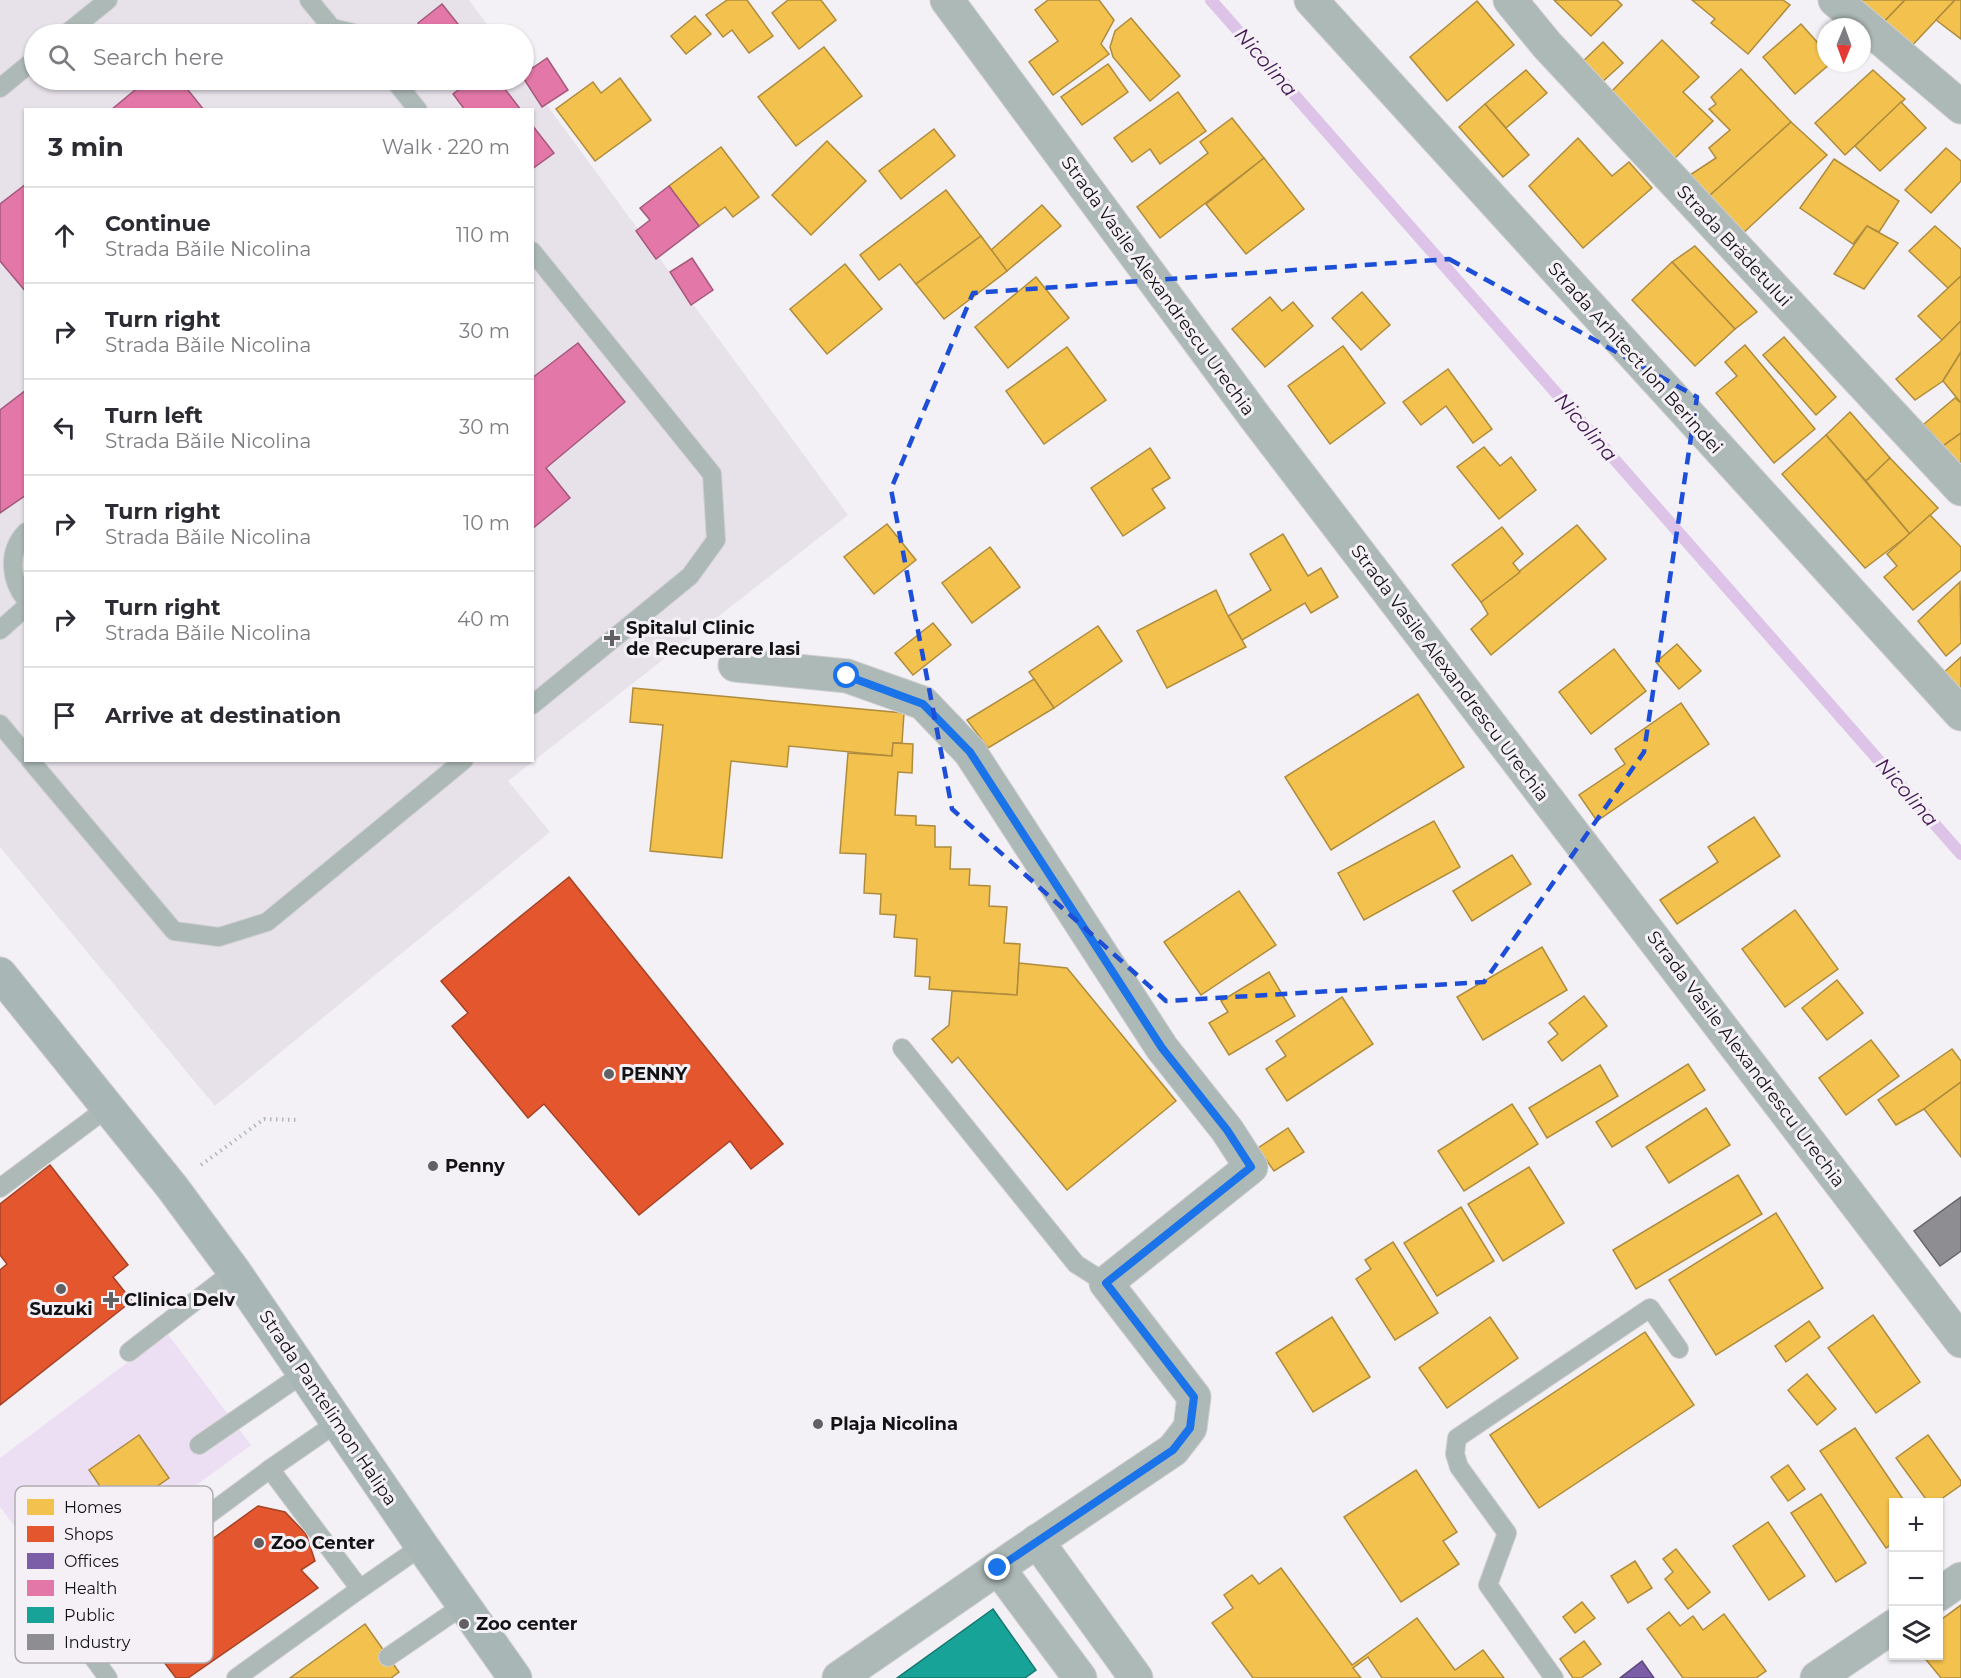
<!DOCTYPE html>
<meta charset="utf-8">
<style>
body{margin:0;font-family:Montserrat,sans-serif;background:#f7f7f7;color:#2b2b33}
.controls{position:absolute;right:18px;bottom:18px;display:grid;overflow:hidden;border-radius:0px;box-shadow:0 2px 4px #0004}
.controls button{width:54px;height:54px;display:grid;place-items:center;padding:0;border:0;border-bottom:2px solid #e1e1e2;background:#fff;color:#2b2b33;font:30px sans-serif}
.compass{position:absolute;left:1817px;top:18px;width:54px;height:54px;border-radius:50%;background:#fff;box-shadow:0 2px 4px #0004;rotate:181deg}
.stop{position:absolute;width:18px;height:18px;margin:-14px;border:4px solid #1a73e8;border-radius:50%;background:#fff}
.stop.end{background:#1a73e8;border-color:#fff;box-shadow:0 2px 6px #0008}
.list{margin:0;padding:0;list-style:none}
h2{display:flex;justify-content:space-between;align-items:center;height:78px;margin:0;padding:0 24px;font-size:26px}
h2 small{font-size:20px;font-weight:400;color:#7c7c81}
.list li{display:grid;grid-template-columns:39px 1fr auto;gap:18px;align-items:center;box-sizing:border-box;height:96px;padding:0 24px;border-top:2px solid #e1e1e2}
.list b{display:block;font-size:22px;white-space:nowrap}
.list p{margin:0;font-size:20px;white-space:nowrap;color:#7c7c81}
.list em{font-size:20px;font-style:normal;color:#7c7c81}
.icon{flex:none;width:33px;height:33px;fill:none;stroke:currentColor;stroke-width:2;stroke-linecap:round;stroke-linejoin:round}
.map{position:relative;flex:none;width:1961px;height:1678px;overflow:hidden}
.search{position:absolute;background:#fff;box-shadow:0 2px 4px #0004;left:24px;top:24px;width:510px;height:66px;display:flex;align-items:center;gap:15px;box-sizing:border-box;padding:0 21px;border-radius:33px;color:#7c7c81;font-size:22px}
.panel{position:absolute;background:#fff;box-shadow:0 2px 4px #0004;left:24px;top:108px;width:510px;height:654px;border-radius:0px}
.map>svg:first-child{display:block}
</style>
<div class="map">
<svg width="1961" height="1678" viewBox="0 0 1961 1678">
<rect width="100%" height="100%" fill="#f3f1f5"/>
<path fill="#e7e1ea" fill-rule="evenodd" d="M0 0H469L494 34H34V80H524V74L848 515 508 781 550 832 215 1106 0 847ZM26 110H532V760H26Z"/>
<polygon fill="#ecdff3" points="167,1333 251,1445 60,1585 0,1507 0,1458"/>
<g fill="#f2c14e" stroke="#af8c3d" stroke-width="1.5">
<polygon points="727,0 747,0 773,36 749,53 732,30 723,37 706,15"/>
<polygon points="788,0 821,0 836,20 799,49 772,13"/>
<polygon points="1048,0 1099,0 1114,20 1101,44 1109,54 1053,95 1029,62 1058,41 1035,10"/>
<polygon points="1554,0 1617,0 1622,5 1591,36"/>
<polygon points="1692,0 1783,0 1790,5 1748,54 1711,23 1715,19"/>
<polygon points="1846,0 1905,0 1877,29"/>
<polygon points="1905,0 1955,0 1905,53 1877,29"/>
<polygon points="1955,0 1961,0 1961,39 1936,20"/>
<polygon points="1477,1 1514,45 1447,101 1410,57"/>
<polygon points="695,16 711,34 686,54 671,36"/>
<polygon points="1131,18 1180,76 1150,101 1113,57 1110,47 1115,31"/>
<polygon points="1801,24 1826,52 1826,63 1831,63 1795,94 1763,57"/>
<polygon points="1662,40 1699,77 1683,92 1713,121 1673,160 1609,94"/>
<polygon points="1603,42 1623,63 1600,84 1580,64"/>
<polygon points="824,47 862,96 796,146 758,97"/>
<polygon points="1108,64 1128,92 1082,125 1061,97"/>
<polygon points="1741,69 1791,122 1708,197 1690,175 1716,158 1709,148 1730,130 1709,109 1716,104 1711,97"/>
<polygon points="1526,70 1547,93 1506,128 1485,104"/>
<polygon points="1873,70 1905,99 1845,155 1815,123"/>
<polygon points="620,78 651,120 595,161 556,109 593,82 601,93"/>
<polygon points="1178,92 1206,131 1160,164 1150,149 1132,162 1114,138"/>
<polygon points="1901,102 1926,128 1880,171 1855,146"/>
<polygon points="1485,104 1529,155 1503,177 1459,127"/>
<polygon points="1232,118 1264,158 1160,238 1137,207 1208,153 1200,142"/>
<polygon points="1791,122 1827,155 1741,235 1708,197"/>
<polygon points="934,129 955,156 901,199 879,171"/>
<polygon points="1578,138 1612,176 1629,162 1652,188 1583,248 1529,186"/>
<polygon points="827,141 866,181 811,235 772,195"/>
<polygon points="721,147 759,197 733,217 725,207 699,226 669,186"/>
<polygon points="1946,148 1961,161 1961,181 1931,213 1905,190"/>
<polygon points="1264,158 1304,209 1246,254 1206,204"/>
<polygon points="1834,159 1899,201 1879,232 1867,226 1853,244 1800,208"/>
<polygon points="946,190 981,236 916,284 900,264 879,280 860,255"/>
<polygon points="1042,205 1061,226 1007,271 991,250"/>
<polygon points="1867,226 1898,243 1864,289 1834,274"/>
<polygon points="1935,226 1961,249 1961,276 1948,288 1909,251"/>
<polygon points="981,236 1007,271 944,319 916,284"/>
<polygon points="1695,246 1757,312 1735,329 1672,262"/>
<polygon points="1672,262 1735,329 1695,366 1632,300"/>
<polygon points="845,264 882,309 827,354 790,309"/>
<polygon points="1961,276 1961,321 1942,340 1918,316"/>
<polygon points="1036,277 1069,318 1008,368 975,327"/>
<polygon points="1362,292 1390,325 1361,350 1332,318"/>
<polygon points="1270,297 1282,311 1293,302 1313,326 1265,367 1232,329"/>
<polygon points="1961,321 1961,352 1943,381 1915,400 1896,379 1942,340"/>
<polygon points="1784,337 1836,397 1816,415 1763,355"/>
<polygon points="1745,345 1815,429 1774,463 1716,393 1737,376 1725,362"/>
<polygon points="1343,346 1385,403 1330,444 1288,386"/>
<polygon points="1067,347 1106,400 1044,444 1006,391"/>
<polygon points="1961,352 1961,403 1943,381"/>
<polygon points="1448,369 1492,429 1473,443 1446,406 1421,425 1403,402"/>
<polygon points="1955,398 1961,403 1961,433 1943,446 1924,424"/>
<polygon points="1850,412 1890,458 1866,481 1826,435"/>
<polygon points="1961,433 1961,467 1943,446"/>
<polygon points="1826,435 1910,534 1865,568 1782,474"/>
<polygon points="1484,447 1500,466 1511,457 1536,490 1499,519 1457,467"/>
<polygon points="1150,448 1170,478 1152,489 1165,508 1123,536 1091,488"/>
<polygon points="1890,458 1938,508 1910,534 1866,481"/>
<polygon points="1930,515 1961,547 1961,570 1913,610 1884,577 1897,566 1887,554"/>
<polygon points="887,524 916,560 874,594 844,557"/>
<polygon points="1577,525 1606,559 1491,655 1471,629 1488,614 1481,602"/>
<polygon points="1502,527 1523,554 1513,563 1520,572 1481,602 1452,565"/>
<polygon points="1283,534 1308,576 1321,568 1338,597 1311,613 1305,603 1242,640 1228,616 1271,590 1250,554"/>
<polygon points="990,547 1020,587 972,623 942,583"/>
<polygon points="1960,582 1961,643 1946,656 1918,621"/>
<polygon points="1216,590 1228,616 1246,647 1167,688 1137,631"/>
<polygon points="933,623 951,645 913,675 895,653"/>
<polygon points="1098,626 1122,661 1054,708 1029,672"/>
<polygon points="1677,644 1701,671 1679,689 1656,662"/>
<polygon points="1614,649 1646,691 1591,734 1559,692"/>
<polygon points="1961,657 1961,698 1942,674"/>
<polygon points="1034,679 1054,708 988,748 967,720"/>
<polygon points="633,688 904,713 902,743 893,743 892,756 789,746 787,767 731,761 722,858 650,851 663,725 630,722"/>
<polygon points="1418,694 1464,767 1331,850 1285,777"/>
<polygon points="1681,703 1709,744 1597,821 1579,795 1625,764 1615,749"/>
<polygon points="893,743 913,744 912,773 898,772 895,815 916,816 916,825 935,826 935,847 951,847 950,869 970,869 969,885 990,886 989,906 1007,907 1004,943 1020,944 1017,995 929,989 930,977 915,976 917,939 894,937 896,915 880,914 881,894 864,893 866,854 840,853 848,753 892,756"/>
<polygon points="1754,817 1780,856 1677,924 1660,900 1718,862 1708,847"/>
<polygon points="1434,821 1460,867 1364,920 1338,873"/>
<polygon points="1512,855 1531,884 1472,921 1453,891"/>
<polygon points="1239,891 1276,945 1201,995 1164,942"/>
<polygon points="1795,910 1838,969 1785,1007 1742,949"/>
<polygon points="1542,947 1567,990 1483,1040 1457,997"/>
<polygon points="1019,963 1067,968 1176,1101 1067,1190 958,1057 952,1063 932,1039 949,1025 952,991 1017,995"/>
<polygon points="1269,972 1295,1016 1229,1055 1209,1023 1228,1012 1221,1001"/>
<polygon points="1837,980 1863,1013 1827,1040 1802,1008"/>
<polygon points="1584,996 1607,1026 1562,1061 1548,1042 1558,1034 1549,1023"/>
<polygon points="1342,997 1373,1044 1287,1101 1266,1069 1286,1056 1276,1041"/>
<polygon points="1871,1040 1899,1076 1846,1115 1819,1078"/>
<polygon points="1952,1049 1961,1061 1961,1082 1924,1109 1896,1125 1878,1100"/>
<polygon points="1688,1064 1705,1090 1612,1147 1596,1122"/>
<polygon points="1600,1065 1618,1096 1547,1138 1529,1108"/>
<polygon points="1961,1082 1961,1157 1924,1109"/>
<polygon points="1512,1104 1538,1144 1464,1191 1438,1151"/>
<polygon points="1706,1108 1730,1145 1669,1183 1646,1147"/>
<polygon points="1288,1128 1304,1152 1274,1171 1258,1148"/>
<polygon points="1529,1167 1564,1223 1503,1261 1468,1204"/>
<polygon points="1738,1175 1762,1214 1636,1289 1613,1250"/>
<polygon points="1461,1207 1494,1261 1437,1296 1404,1243"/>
<polygon points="1776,1213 1823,1288 1716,1355 1669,1280"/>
<polygon points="1393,1242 1438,1313 1395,1340 1356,1279 1371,1269 1365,1260"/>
<polygon points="1873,1315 1920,1382 1876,1413 1828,1348"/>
<polygon points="1332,1317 1370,1377 1313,1412 1276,1353"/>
<polygon points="1490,1317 1518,1358 1447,1408 1419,1368"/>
<polygon points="1809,1321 1820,1337 1786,1362 1775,1346"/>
<polygon points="1645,1332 1694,1405 1539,1508 1490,1435"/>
<polygon points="1807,1374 1836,1409 1817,1425 1788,1390"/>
<polygon points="1855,1428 1905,1502 1894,1502 1894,1543 1886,1548 1820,1451"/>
<polygon points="139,1435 169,1478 118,1513 89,1470"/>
<polygon points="1928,1435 1961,1481 1961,1485 1937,1502 1928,1502 1896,1458"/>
<polygon points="1788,1465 1805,1489 1788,1501 1771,1477"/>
<polygon points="1416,1470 1457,1532 1443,1541 1459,1564 1401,1602 1344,1517"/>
<polygon points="1821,1494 1866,1563 1836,1582 1791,1513"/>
<polygon points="1768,1522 1805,1576 1769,1600 1733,1546"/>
<polygon points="1676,1549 1710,1592 1688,1609 1665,1579 1673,1572 1663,1559"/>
<polygon points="1635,1561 1652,1588 1628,1603 1611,1576"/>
<polygon points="1281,1568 1352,1665 1417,1618 1455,1670 1483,1650 1504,1678 1382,1678 1368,1657 1353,1668 1361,1678 1253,1678 1212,1623 1233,1608 1224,1595 1252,1575 1259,1584"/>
<polygon points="1582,1602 1595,1618 1575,1633 1563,1617"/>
<polygon points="1961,1605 1961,1678 1941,1678 1923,1656 1938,1656 1938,1622"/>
<polygon points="1669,1612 1680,1626 1693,1616 1703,1630 1724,1614 1766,1671 1756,1678 1683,1678 1647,1629"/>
<polygon points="365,1624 399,1672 391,1678 290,1678"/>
<polygon points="1584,1641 1601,1664 1581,1678 1573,1678 1560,1659"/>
</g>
<g fill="#e4572e" stroke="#a54226" stroke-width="1.5">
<polygon points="569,877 783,1144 751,1169 730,1141 639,1215 544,1104 528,1118 452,1026 468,1013 441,981"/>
<polygon points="50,1165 128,1265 113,1277 132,1301 0,1405 0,1270 7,1264 0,1255 0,1204"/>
<polygon points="258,1506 285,1512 306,1534 315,1561 301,1570 318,1588 188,1678 176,1678 121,1605"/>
</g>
<polygon fill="#7b5ea7" stroke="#5c477b" stroke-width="1.5" points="1642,1661 1654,1678 1620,1678"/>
<g fill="#e377a8" stroke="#a5597c" stroke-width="1.5">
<polygon points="442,4 466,34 427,34 418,23"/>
<polygon points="547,58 568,90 542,107 524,79 524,74"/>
<polygon points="147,80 180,80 204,110 111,110"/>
<polygon points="472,80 498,80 521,110 465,110 453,94"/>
<polygon points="532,125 554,153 532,169"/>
<polygon points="26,184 26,292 0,261 0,204"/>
<polygon points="669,186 699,226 656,259 636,231 650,220 640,208"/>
<polygon points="692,258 713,290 691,305 670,272"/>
<polygon points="578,343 625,402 546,468 570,498 532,529 532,378"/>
<polygon points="26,390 26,495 0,513 0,410"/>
</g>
<polygon fill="#17a398" stroke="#167870" stroke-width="1.5" points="993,1609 1036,1670 1025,1678 897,1678"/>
<polygon fill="#8d8d92" stroke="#68686c" stroke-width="1.5" points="1961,1197 1961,1251 1940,1266 1914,1231"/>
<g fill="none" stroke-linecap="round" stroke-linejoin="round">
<polyline stroke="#dcc3e7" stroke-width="12" points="1211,0 1961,854"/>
<g stroke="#cfced0" stroke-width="20">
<g id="lane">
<polyline points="309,0 332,28 358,34"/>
<polyline points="66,34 108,0"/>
<polyline points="394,80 418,110"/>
<polyline points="0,88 34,60"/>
<polyline points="532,251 712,474 716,540 690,576 532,705"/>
<path d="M26 532C7 552 10 580 26 600"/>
<polyline points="0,630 26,607"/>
<polyline points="0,724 26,755"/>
<polyline points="30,760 174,931 219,937 267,922 464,760"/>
<polyline points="902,1048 1076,1264 1106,1283"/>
<polyline points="0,1188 107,1108"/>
<polyline points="129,1352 234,1271"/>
<polyline points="338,1422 270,1469 360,1589 422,1546"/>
<polyline points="199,1445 304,1373"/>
<polyline points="388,1657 464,1605"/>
<polyline points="108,1678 66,1620 270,1469"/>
<polyline points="236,1678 360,1589"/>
<polyline points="1554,1678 1488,1585 1507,1533 1459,1467 1455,1454 1457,1438 1650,1308 1679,1349"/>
</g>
</g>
<g stroke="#cfced0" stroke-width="35">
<g id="street">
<polyline points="947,0 1255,417 1961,1341"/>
<polyline points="1311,0 1961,714"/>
<polyline points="1510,0 1547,45 1961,489"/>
<polyline points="1835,0 1961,107"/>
<polyline points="735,665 847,676 923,703 970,752 1162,1048 1227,1130 1251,1167 1106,1283 1194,1397 1190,1428 1173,1450 1017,1555 839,1678"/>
<polyline points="1037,1541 1136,1678"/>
<polyline points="998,1568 1080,1678"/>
<polyline points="1938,1595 1961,1579"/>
<polyline points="1817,1678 1894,1626"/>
</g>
</g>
<g stroke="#cfced0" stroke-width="35">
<polyline id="secondary" points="0,974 172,1187 234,1271 422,1546 515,1678"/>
</g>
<polyline stroke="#b1b8b8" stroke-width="4" stroke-dasharray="1.5 4.5" stroke-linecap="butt" points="201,1165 264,1119 299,1120"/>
<use href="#lane" stroke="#acb9b7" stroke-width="18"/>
<use href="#street" stroke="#acb9b7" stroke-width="33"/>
<use href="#secondary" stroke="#a8b6b5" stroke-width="33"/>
</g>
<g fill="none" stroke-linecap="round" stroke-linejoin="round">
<polyline stroke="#1a73e8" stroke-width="8" points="847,676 923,704 970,752 1162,1048 1227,1130 1251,1167 1106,1283 1194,1397 1190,1428 1173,1450 998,1568"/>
</g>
<path fill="none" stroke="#1d4ed8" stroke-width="4.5" stroke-dasharray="12 8" stroke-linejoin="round" d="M1449 259 1697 397 1644 752 1484 982 1166 1001 952 809 891 489 973 293Z"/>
<g fill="#616063" stroke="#f4f0f6" stroke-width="2">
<path d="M609 629h6v6h6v6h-6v6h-6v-6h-6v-6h6z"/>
<circle cx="609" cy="1074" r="6"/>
<circle cx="433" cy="1166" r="6"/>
<circle cx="61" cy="1289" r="6"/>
<path d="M108 1291h6v6h6v6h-6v6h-6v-6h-6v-6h6z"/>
<circle cx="818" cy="1424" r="6"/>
<circle cx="259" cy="1543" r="6"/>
<circle cx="464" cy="1624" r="6"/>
</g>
<g text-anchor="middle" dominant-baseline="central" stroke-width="6" stroke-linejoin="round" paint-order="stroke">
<g font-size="18" fill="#131214" stroke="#f4f0f6">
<text transform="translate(1734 246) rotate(47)">Strada Brădetului</text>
<text transform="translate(1158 286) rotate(54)">Strada Vasile Alexandrescu Urechia</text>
<text transform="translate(1635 358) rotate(48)">Strada Arhitect Ion Berindei</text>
<text transform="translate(1450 673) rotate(53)">Strada Vasile Alexandrescu Urechia</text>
<text transform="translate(1746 1059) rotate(53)">Strada Vasile Alexandrescu Urechia</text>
<text transform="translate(328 1408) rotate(56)">Strada Pantelimon Halipa</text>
</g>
<g font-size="18" font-weight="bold" fill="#131214" stroke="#f4f0f6" text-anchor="start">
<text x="626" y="628">Spitalul Clinic<tspan x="626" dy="21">de Recuperare Iasi</tspan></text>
<text x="621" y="1074">PENNY</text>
<text x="445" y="1166">Penny</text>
<text x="124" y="1300">Clinica Delv</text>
<text x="61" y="1309" text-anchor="middle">Suzuki</text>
<text x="830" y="1424">Plaja Nicolina</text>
<text x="271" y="1543">Zoo Center</text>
<text x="476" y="1624">Zoo center</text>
</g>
<g font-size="20" font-style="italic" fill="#421752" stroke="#f4f0f6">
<text transform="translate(1266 62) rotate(49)">Nicolina</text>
<text transform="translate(1586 427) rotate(49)">Nicolina</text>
<text transform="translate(1907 792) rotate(49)">Nicolina</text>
</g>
</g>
<rect x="15" y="1486" width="198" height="177" rx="9" fill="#f4f0f6" stroke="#b0adb2" stroke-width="1.5"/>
<rect x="27" y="1499" width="27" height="16" fill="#f2c14e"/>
<rect x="27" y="1526" width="27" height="16" fill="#e4572e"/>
<rect x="27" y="1553" width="27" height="16" fill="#7b5ea7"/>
<rect x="27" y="1580" width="27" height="16" fill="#e377a8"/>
<rect x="27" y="1607" width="27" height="16" fill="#17a398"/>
<rect x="27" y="1634" width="27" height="16" fill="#8d8d92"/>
<g font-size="16" fill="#131214">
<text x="64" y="1513">Homes</text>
<text x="64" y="1540">Shops</text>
<text x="64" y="1567">Offices</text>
<text x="64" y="1594">Health</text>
<text x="64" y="1621">Public</text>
<text x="64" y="1648">Industry</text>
</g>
</svg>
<div class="controls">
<button>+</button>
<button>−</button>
<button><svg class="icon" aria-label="layers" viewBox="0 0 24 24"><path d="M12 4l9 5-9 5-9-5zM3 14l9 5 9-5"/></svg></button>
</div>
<svg class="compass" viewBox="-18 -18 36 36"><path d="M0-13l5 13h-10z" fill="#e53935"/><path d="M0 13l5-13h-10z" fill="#7c7c81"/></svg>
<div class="stop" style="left:847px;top:676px"></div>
<div class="stop end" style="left:998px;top:1568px"></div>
<div class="search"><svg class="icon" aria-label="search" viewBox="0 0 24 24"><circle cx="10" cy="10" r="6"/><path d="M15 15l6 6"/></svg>Search here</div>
<section class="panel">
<h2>3 min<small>Walk · 220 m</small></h2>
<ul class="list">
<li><svg class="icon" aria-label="ahead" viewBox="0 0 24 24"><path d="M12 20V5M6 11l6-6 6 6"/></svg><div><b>Continue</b><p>Strada Băile Nicolina</p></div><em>110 m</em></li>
<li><svg class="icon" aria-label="right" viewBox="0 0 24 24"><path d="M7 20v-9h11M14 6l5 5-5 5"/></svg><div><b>Turn right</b><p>Strada Băile Nicolina</p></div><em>30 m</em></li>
<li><svg class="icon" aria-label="left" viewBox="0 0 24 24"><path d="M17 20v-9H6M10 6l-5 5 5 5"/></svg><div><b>Turn left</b><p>Strada Băile Nicolina</p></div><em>30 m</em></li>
<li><svg class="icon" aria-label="right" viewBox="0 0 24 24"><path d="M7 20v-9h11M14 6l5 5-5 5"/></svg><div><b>Turn right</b><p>Strada Băile Nicolina</p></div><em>10 m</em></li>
<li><svg class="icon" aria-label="right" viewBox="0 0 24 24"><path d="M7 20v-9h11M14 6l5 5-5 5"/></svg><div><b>Turn right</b><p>Strada Băile Nicolina</p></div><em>40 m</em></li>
<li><svg class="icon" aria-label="arrive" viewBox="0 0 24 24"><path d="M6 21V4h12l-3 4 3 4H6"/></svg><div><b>Arrive at destination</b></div></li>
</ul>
</section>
</div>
